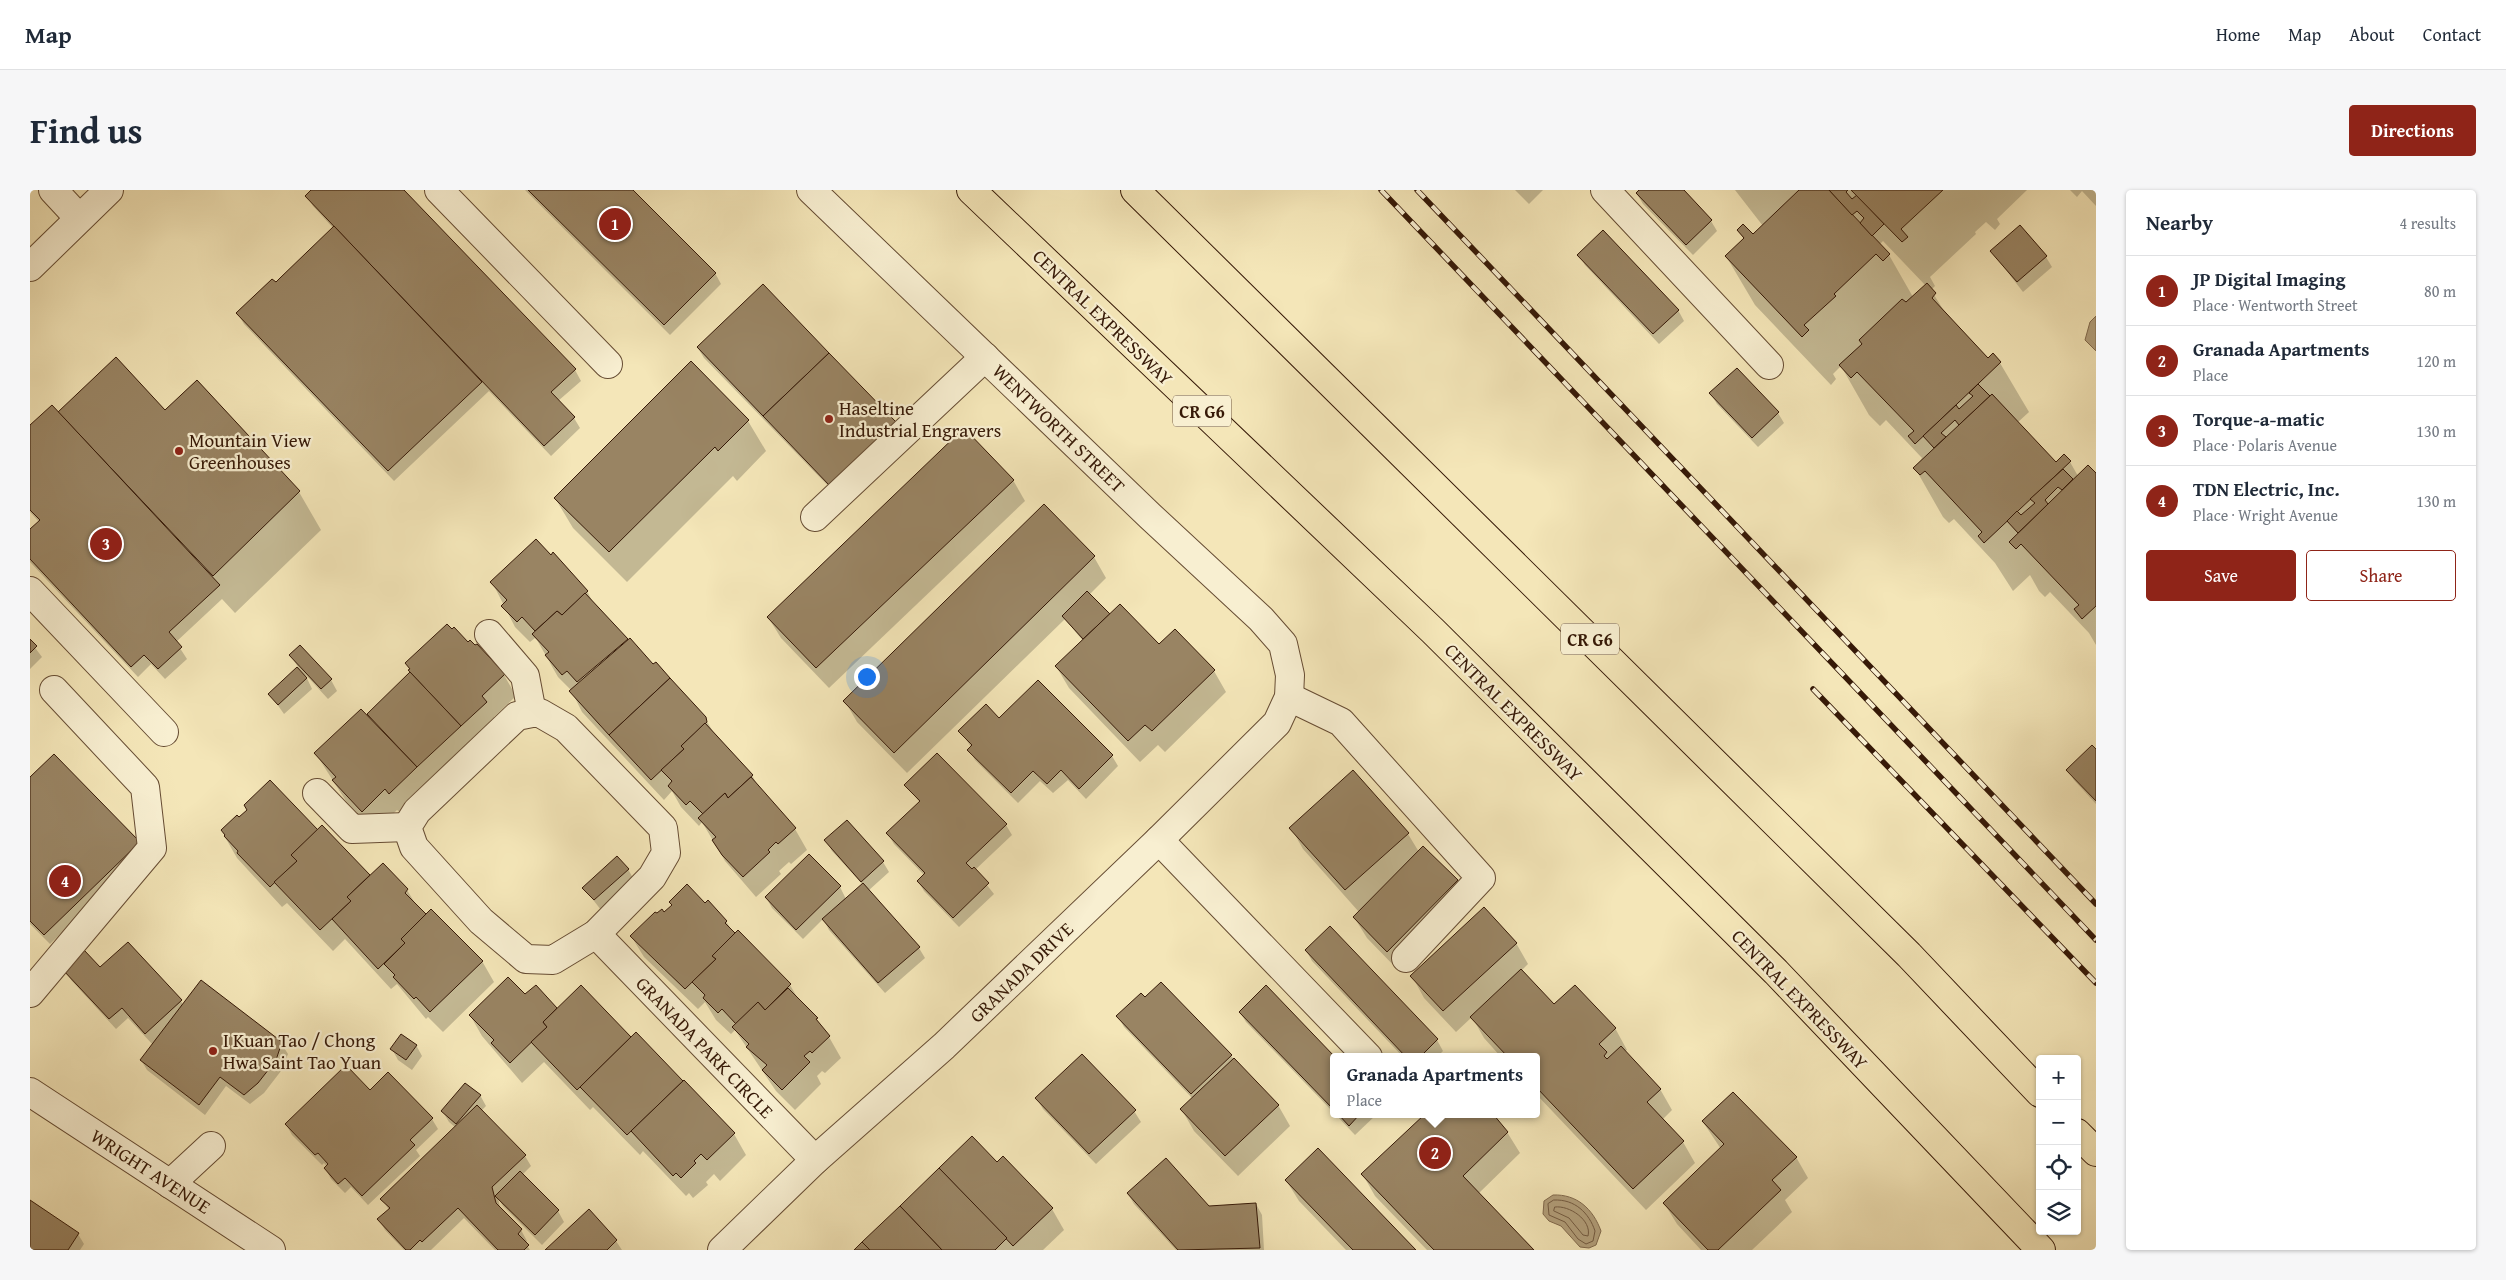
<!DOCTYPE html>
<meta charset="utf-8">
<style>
body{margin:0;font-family:"Gentium Book Plus",serif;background:#f6f6f7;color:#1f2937}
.controls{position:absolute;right:15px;bottom:15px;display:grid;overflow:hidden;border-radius:5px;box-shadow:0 1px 4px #0004}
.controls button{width:45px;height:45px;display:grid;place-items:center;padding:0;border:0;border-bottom:1px solid #e0e1e3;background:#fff;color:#1f2937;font:25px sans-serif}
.you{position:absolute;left:836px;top:486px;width:18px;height:18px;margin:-12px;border:4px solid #fff;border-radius:50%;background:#1a73e8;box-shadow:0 0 0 8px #1a73e833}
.badge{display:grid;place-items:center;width:32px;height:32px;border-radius:50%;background:#8f2418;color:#fff;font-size:16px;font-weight:700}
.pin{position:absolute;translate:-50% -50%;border:2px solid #fff;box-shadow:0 1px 5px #0006}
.popup{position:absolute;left:1300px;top:863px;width:210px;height:65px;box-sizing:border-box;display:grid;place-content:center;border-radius:5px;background:#fff;filter:drop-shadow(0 1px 4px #0005);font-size:16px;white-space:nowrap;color:#747a83}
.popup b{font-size:19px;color:#1f2937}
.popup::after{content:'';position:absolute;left:50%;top:100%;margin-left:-10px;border:10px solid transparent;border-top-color:#fff}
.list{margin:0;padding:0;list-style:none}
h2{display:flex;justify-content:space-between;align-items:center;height:65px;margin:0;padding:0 20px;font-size:21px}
h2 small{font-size:16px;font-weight:400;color:#747a83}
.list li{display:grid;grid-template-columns:32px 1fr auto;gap:15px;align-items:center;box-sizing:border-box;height:70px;padding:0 20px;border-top:1px solid #e0e1e3}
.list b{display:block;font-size:19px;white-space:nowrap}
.list p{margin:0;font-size:16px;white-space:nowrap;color:#747a83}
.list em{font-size:16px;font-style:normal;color:#747a83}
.actions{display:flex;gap:10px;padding:15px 20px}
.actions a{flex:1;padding:11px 0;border:1px solid #8f2418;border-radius:5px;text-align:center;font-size:18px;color:#8f2418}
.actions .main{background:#8f2418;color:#fff}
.icon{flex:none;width:28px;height:28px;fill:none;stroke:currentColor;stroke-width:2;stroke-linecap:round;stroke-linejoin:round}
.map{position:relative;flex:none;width:2066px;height:1060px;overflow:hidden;border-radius:5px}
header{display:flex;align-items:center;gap:30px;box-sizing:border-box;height:70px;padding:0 25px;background:#fff;border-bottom:1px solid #e0e1e3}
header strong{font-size:24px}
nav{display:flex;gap:28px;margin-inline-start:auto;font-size:18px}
.intro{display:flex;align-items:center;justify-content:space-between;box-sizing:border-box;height:120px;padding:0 30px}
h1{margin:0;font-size:35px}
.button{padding:12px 22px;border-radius:5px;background:#8f2418;color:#fff;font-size:18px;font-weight:700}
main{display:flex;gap:30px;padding:0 30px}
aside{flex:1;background:#fff;border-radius:5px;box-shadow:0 1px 4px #0004}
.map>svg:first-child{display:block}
</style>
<header>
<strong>Map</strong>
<nav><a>Home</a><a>Map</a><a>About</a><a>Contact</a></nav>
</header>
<div class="intro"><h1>Find us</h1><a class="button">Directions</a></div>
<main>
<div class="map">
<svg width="2066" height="1060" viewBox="0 0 2066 1060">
<rect width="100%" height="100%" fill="#f4e6b8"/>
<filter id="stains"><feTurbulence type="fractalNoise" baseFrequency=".004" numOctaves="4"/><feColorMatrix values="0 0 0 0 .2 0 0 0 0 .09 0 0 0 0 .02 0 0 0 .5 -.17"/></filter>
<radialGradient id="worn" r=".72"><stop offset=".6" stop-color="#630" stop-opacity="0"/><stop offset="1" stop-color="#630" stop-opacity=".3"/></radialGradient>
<g fill="#b3a07c" stroke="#816a4d">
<polygon points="2066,126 2066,161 2055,150 2060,132"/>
<path d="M1523 1005C1547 1004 1563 1019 1571 1041L1566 1055 1559 1058 1550 1057 1531 1036 1519 1031 1513 1024 1514 1011Z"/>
</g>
<g fill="#0003" fill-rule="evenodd">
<polygon points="283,0 373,0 545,180 551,191 528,211 544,228 550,238 521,266 459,201 364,291 214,134 208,124 246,93 304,39 283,16 277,6"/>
<polygon points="495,0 602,0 685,83 691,94 640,145"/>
<polygon points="1485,0 1513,0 1499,14"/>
<polygon points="1611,0 1652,0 1681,31 1687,41 1663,65 1613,14 1607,4"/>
<path d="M1705 0H1997L1967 29 1970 34 1965 40 1956 32 1945 42 1946 44 1900 87 1905 96 1901 100 1919 129 1958 170 1963 165 1970 173 1999 222 1987 233 2026 274 2040 272 2048 286 2066 284V455L2059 443 2020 402 2015 407 2009 401 2000 385 1983 401 1965 373 1924 329 1919 333 1913 327 1885 278 1892 268 1856 230 1850 236 1839 225 1811 176 1803 184 1806 189 1801 195 1725 115 1696 66 1714 50 1709 40 1723 46 1733 36ZM1853 51 1896 96 1883 107 1859 65 1849 55Z"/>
<polygon points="2040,0 2066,0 2066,16 2052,1 2047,7"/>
<polygon points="1962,62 2016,67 2022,77 1993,102"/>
<polygon points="1549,65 1648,120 1654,131 1629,154 1555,75"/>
<polygon points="732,95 806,304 674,168 668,158"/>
<polygon points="661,173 718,231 736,261 707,291 703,286 597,392 543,338 525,308"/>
<polygon points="1681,204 1748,223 1754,233 1728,257 1687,214"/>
<polygon points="135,222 269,302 291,340 205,423 192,409 146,452 157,469 135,489 121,474 108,487 0,372 0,341 9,332 0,322 0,237 32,227"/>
<polygon points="983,290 995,311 799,498 751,448 738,427"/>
<polygon points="1064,367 1076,388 1059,405 1079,425 1129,456 1145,441 1184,481 1196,502 1135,562 1128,555 1110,572 1039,498 1026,476 1053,451 1035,429 877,583 827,532 815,511"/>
<polygon points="462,392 557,401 565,416 598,451 675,528 685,545 722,585 729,598 765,639 777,660 761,674 759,672 749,681 751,684 726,707 695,671 672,632 669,636 651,617 642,601 634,610 552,522 541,500 528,487 507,450 505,448 500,452 485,437"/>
<polygon points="0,451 12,467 0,479"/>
<polygon points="438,454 447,456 474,485 486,506 464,527 468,533 372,624 367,620 345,642 316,611 286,564 337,525 382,483 377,474"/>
<polygon points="270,457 301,490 307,501 298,509 275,484 282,499 254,524 240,504 268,477 261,466"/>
<polygon points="1008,491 1082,566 1088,576 1056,609 1038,590 1023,603 1010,591 988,613 945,570 939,560 941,557 930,541 969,530"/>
<polygon points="2066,561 2066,614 2044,590 2038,580"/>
<polygon points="1323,582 1378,644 1389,662 1393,658 1427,691 1439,712 1370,782 1337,748 1324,727 1329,722 1273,659 1261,638"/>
<polygon points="0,589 109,653 115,663 20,754 0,734"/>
<polygon points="876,595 976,635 982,645 945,680 964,704 929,737 894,701 888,691 894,685 864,654 858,644 890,613"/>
<polygon points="817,631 853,672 859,682 838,701 889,758 895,768 855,803 799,740 793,729 773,749 742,718 736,707 810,697 816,709 833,695 802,661 796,651"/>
<polygon points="292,637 340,687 353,674 377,700 388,718 452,771 464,792 413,842 398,827 396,829 367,794 361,799 315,749 303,761 257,713 252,717 207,668 195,647 288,641"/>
<polygon points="598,679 604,690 571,720 554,698"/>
<polygon points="640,712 675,715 696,731 704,744 708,742 760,795 770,812 786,829 799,847 811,868 795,883 792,881 787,886 791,894 765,920 746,901 705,840 701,844 686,830 675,812 668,819 614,767 601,746 634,724 642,716"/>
<polygon points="1300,738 1407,850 1413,861 1407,867 1373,867 1282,771 1276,760"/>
<polygon points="1486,753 1498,774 1491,781 1524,816 1585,838 1597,860 1594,862 1630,899 1642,920 1632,930 1653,952 1665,973 1616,1020 1506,904 1506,867 1471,867 1454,848 1442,827 1426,842 1394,808 1382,786"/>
<polygon points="70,779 151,811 153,815 251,853 258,864 251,881 234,903 220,914 196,896 175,925 117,880 111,870 123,855 98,828 86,839 41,790 35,780"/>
<polygon points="506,797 527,820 601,849 704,944 716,965 690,991 684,984 676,992 678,995 663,1008 659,1003 656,1006 613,961 610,965 563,917 560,920 514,872 492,893 452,846 440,825 495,806"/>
<polygon points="1210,822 1304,867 1304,923 1216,832"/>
<polygon points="1088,826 1201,866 1248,915 1260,936 1208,986 1164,941 1152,920 1163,909 1094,837"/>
<polygon points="386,855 392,866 382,880 368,870 362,859"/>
<polygon points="358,884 402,929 408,939 386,960 390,966 338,1015 321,997 315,1003 301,989 295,978 297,977 294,973 292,975 262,945 256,934 340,902"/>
<polygon points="450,905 456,916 451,921 495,966 501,976 492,985 528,1021 534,1032 512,1055 473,1016 468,1008 470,1018 491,1040 497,1051 495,1053 500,1060 465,1060 434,1028 401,1060 374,1060 355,1040 349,1030 359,1020 352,1009 426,938 419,932 413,922"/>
<polygon points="1007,909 1104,921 1111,932 1066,974 1013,919"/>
<polygon points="1305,924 1347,924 1325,945"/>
<polygon points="1673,932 1766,967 1778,988 1755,1010 1762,1022 1722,1060 1671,1060 1647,1034 1634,1013 1691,959"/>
<polygon points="1477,942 1490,963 1448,1004 1502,1060 1397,1060 1345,1006 1333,985"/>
<polygon points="967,973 1022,1019 1034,1040 1013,1060 825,1060"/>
<polygon points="1256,990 1384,1060 1316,1060 1269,1011"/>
<polygon points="1098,1004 1179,1017 1226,1014 1232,1025 1234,1060 1146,1060 1104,1014"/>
<polygon points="0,1012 48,1044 54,1054 50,1060 0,1060"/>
<polygon points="559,1021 586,1051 592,1060 517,1060"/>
</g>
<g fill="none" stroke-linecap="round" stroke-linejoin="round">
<g stroke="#745c42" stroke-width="1">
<path d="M1524 1010C1545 1009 1559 1023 1565 1041L1563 1051 1556 1054 1548 1049 1535 1032 1519 1025 1518 1014Z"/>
<path d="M1525 1017C1539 1015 1562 1030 1558 1046L1553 1045 1539 1028 1524 1021Z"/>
</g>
</g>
<g fill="#998463" stroke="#361907">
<polygon points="281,0 374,0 546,179 521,202 545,227 514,256 275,6"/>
<polygon points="498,0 603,0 686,83 634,135"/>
<polygon points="1609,0 1654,0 1682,30 1656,55 1606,3"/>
<polygon points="1769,0 1799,0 1860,64 1853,71 1846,64 1804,104 1806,106 1774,135 1779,140 1772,147 1695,66 1714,48 1707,40 1713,34 1723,44"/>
<polygon points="1799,0 1818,0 1816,2 1822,9 1827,5 1854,34 1842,46 1830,33 1834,28 1827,21 1822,25"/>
<polygon points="1821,0 1913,0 1871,39 1878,47 1872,52"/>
<polygon points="1990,35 2017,66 1987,92 1960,61"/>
<polygon points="304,36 452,192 358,281 206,123 242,89 246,92 250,88"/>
<polygon points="1573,40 1649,120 1623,144 1547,65"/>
<polygon points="1897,93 1906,103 1902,108 1958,168 1963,163 1971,172 1885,254 1878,246 1884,241 1827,182 1821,188 1809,175 1832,154 1829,150 1872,109 1876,112"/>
<polygon points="733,94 799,163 733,226 667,157"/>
<polygon points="799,163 866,232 799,295 733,226"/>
<polygon points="86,167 135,220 167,190 270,301 183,386 28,222"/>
<polygon points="661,171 719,230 688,261 685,257 579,362 524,308"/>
<polygon points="1707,178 1749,222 1722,248 1679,203"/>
<polygon points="1948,194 1960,206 1929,235 1925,230 1911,243 1916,247 1904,258 1893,246 1926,215 1929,219 1943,206 1939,203"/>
<polygon points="1962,204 2026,272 2034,264 2041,271 1954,353 1948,346 1952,342 1895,281 1890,285 1883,278"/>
<polygon points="22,215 190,395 139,442 152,457 128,479 114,465 101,477 0,369 0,339 10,330 0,320 0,235"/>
<polygon points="934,238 984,290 786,478 737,427"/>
<polygon points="2058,275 2066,283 2066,416 2052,429 2044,419 2049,415 1991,354 1986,359 1979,352"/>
<polygon points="2033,279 2043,289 2032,300 2028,297 2015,310 2018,314 1988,343 1977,331 1987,321 1991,325 2005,313 2000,309"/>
<polygon points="1014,314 1065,366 864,563 813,511"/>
<polygon points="506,349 521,365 523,362 558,401 532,425 527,421 505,441 492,427 487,432 471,416 477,410 460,392"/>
<polygon points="1057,401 1080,424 1053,449 1032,426"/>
<polygon points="555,403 598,449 547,492 537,481 532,485 515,465 519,462 502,444 527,421 532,425"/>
<polygon points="1090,414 1129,454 1145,439 1185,480 1122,541 1115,535 1098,551 1025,476"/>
<polygon points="417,434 422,439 424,437 438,452 440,450 445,455 447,454 475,484 452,506 457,512 431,536 378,480 380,479 375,473"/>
<polygon points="600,448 623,474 626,472 640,488 579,545 539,501"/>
<polygon points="0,449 7,456 0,463"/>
<polygon points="270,455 302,489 291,499 259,465"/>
<polygon points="267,477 277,488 248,515 238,504"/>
<polygon points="380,482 431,536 387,577 337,524"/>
<polygon points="640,488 676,527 677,532 651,556 654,559 621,590 579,545"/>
<polygon points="1008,490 1083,565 1049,599 1031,580 1017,594 1003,581 981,603 937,560 942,555 928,541 956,514 969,528"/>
<polygon points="331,519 387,577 359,604 355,599 332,622 302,590 306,587 284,563"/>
<polygon points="675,533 723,585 698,608 695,603 673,624 660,611 656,615 638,596 642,591 631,580 654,559 651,556"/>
<polygon points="2062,555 2066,559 2066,611 2036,580"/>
<polygon points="907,563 977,634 936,673 942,679 944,677 959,693 923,728 887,691 895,683 856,643 890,611 874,595"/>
<polygon points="24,564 110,652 14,745 0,731 0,587"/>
<polygon points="1323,580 1379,643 1315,700 1259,638"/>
<polygon points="721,587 766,638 748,654 746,652 738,660 740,662 713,687 692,665 682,650 686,647 668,628 695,603 698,608"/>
<polygon points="240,590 288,640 261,665 267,671 240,697 207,663 208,661 194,646 195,645 191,640 207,625 209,627 217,620 214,615"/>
<polygon points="817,630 854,671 831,692 794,650"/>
<polygon points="292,635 340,685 317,707 321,711 290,740 244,692 267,671 261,665"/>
<polygon points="1393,656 1428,690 1357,762 1323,727"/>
<polygon points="779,664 811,696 766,740 735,707"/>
<polygon points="587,666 599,679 564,710 552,698"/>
<polygon points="353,673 378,699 375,703 396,724 371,749 375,753 348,779 302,729 321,711 317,707"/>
<polygon points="833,693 890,757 848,793 792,729"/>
<polygon points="657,694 675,713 678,710 697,731 695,733 705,743 682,766 686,769 655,799 600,746 625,722 627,723 632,719 634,722 642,715 639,712"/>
<polygon points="1454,717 1487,753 1413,821 1380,786"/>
<polygon points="401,719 453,771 400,822 386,807 384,809 363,787 365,785 354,774 375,753 371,749"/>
<polygon points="1300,736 1408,849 1390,867 1376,867 1275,760"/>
<polygon points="708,740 761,794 735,820 728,812 706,834 692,819 688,823 673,808 675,805 662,792 686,769 682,766"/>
<polygon points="98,752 152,810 115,844 92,818 79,829 33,780 54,760 70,777"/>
<polygon points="1491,779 1524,814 1545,795 1586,838 1569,854 1577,862 1574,866 1577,869 1591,856 1631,899 1617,912 1654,951 1603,999 1506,897 1506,867 1478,867 1440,827"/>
<polygon points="478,787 495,804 506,795 527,818 513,832 517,837 480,873 461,853 464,850 439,825"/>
<polygon points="171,790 252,852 246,870 228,893 214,905 190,887 169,915 110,870"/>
<polygon points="1131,792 1202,865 1161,904 1086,826 1111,803 1115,807"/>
<polygon points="551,795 601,847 547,900 501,852 517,837 513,832"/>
<polygon points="1236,795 1305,867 1304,920 1209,822"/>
<polygon points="758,798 788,828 786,829 800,846 782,863 780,861 774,866 780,872 752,900 732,880 737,875 716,857 719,854 702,837 728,812 735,820"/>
<polygon points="606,842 653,891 597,945 550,897"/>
<polygon points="371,844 387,855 376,870 360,859"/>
<polygon points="1052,864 1106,920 1059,964 1005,908"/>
<polygon points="1204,868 1249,915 1195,966 1150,919"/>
<polygon points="316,875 340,900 358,882 403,928 380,950 385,955 332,1006 315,988 308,994 294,978 298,974 288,963 285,965 255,934"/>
<polygon points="654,890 705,943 677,970 671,964 664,971 666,973 651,988 646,983 643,986 601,941"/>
<polygon points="435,893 451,905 426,934 411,921"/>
<polygon points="1703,902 1767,967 1742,990 1751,1000 1688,1060 1678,1060 1633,1013 1694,954 1672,931"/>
<polygon points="447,915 496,965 462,997 466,1013 492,1039 488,1044 499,1055 494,1060 468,1060 428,1018 392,1052 390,1050 380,1060 376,1060 347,1029 360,1018 350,1009"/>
<polygon points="1308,924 1330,924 1319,936"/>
<polygon points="1395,924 1463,924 1478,942 1433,986 1504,1060 1404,1060 1331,984"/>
<polygon points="942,946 967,972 973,966 1023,1018 983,1056 909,978"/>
<polygon points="1288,958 1386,1060 1323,1060 1255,990"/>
<polygon points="1136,968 1179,1016 1226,1013 1230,1058 1148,1060 1097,1003"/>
<polygon points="909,978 977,1048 965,1060 912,1060 870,1016"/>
<polygon points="490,981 529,1020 505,1045 465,1006"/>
<polygon points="0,1010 49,1043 38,1060 0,1060"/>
<polygon points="870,1016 912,1060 840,1060 832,1052"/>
<polygon points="559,1019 587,1050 577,1060 515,1060"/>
<polygon points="832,1052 840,1060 824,1060"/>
</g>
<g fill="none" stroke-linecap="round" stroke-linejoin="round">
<g stroke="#664c33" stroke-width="30">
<g id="minor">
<polyline points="23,0 49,28"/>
<polyline points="409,0 578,174"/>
<polyline points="1575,0 1739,175"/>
<polyline points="0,77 79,0"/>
<polyline points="785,327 955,167"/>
<polyline points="0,401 134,542"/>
<polyline points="459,444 495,486 502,523"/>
<polyline points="1259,507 1311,532 1451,688 1376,768"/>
<polygon points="502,523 510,523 536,538 633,638 636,663 622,687 566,744 523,770 496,769 451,731 384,657 377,637 387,621 487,526"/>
<polyline points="287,603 322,639 377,637"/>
<polyline points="1129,650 1338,867"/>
<polyline points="566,744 785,970"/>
<polyline points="0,803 122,658 115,597 24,500"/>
<polyline points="0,902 241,1060"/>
<polyline points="140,994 181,956"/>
<polyline points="692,1060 785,970 914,856 1129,650 1247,533 1259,507 1260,485 1253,454 1231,429 1120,326 781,0"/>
</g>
</g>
<g stroke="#361907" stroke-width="30">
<g id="highway">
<polyline points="941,0 1403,441 1746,782 2011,1060"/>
<polyline points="1105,0 1879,765 2010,903"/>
<polyline points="2047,943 2066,962"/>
</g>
</g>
<use href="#minor" stroke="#f8efd1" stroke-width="28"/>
<use href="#highway" stroke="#f4e6b8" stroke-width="28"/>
<g stroke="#361907" stroke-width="5.5">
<g id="rail">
<polyline points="1351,0 2066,750"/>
<polyline points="1387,0 2066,714"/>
<polyline points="1783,499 2066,793"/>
</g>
</g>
<use href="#rail" stroke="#f8efd1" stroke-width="4" stroke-dasharray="11" stroke-linecap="butt"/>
</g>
<g fill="#8f2418" stroke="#f8efd1" stroke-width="2">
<circle cx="799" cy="229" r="5"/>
<circle cx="149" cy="261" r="5"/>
<circle cx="183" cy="861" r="5"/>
</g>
<g text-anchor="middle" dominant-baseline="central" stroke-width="4.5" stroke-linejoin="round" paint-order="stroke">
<g fill="#f8efd1" stroke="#705944" stroke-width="1">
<rect x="1143" y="205.5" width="58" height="31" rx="4"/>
<rect x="1531" y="433.5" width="58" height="31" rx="4"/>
</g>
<g font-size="18" font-weight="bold" fill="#361907">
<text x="1172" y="221">CR G6</text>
<text x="1560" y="449">CR G6</text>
</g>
<g font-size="19" fill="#361907" stroke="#f8efd1">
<text transform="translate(1073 127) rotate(44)">CENTRAL EXPRESSWAY</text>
<text transform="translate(1029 238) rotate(44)">WENTWORTH STREET</text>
<text transform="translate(1484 522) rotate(45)">CENTRAL EXPRESSWAY</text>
<text transform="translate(991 782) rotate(-44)">GRANADA DRIVE</text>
<text transform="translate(1770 809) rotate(46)">CENTRAL EXPRESSWAY</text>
<text transform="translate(675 857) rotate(46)">GRANADA PARK CIRCLE</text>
<text transform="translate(121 981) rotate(33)">WRIGHT AVENUE</text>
</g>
<g font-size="19" fill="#361907" stroke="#f8efd1" text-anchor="start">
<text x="809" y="218">Haseltine<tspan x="809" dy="22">Industrial Engravers</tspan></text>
<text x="159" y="250">Mountain View<tspan x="159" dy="22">Greenhouses</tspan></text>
<text x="193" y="850">I Kuan Tao / Chong<tspan x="193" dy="22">Hwa Saint Tao Yuan</tspan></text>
</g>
</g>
<rect width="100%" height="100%" filter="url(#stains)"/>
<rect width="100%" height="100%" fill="url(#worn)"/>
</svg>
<div class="controls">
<button>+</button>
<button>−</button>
<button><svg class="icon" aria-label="locate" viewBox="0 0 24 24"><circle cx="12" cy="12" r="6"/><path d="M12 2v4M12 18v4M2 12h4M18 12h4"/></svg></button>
<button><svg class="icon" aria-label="layers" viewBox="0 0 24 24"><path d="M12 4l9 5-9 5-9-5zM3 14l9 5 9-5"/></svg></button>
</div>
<div class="you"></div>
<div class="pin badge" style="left:585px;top:34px">1</div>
<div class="pin badge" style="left:1405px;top:963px">2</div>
<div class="popup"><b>Granada Apartments</b>Place</div>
<div class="pin badge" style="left:76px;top:354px">3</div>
<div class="pin badge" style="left:35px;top:691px">4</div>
</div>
<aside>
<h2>Nearby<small>4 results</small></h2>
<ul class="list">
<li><span class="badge">1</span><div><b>JP Digital Imaging</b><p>Place · Wentworth Street</p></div><em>80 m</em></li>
<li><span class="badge">2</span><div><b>Granada Apartments</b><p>Place</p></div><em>120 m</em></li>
<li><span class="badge">3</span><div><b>Torque-a-matic</b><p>Place · Polaris Avenue</p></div><em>130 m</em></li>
<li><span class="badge">4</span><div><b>TDN Electric, Inc.</b><p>Place · Wright Avenue</p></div><em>130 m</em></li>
</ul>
<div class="actions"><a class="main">Save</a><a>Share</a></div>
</aside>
</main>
